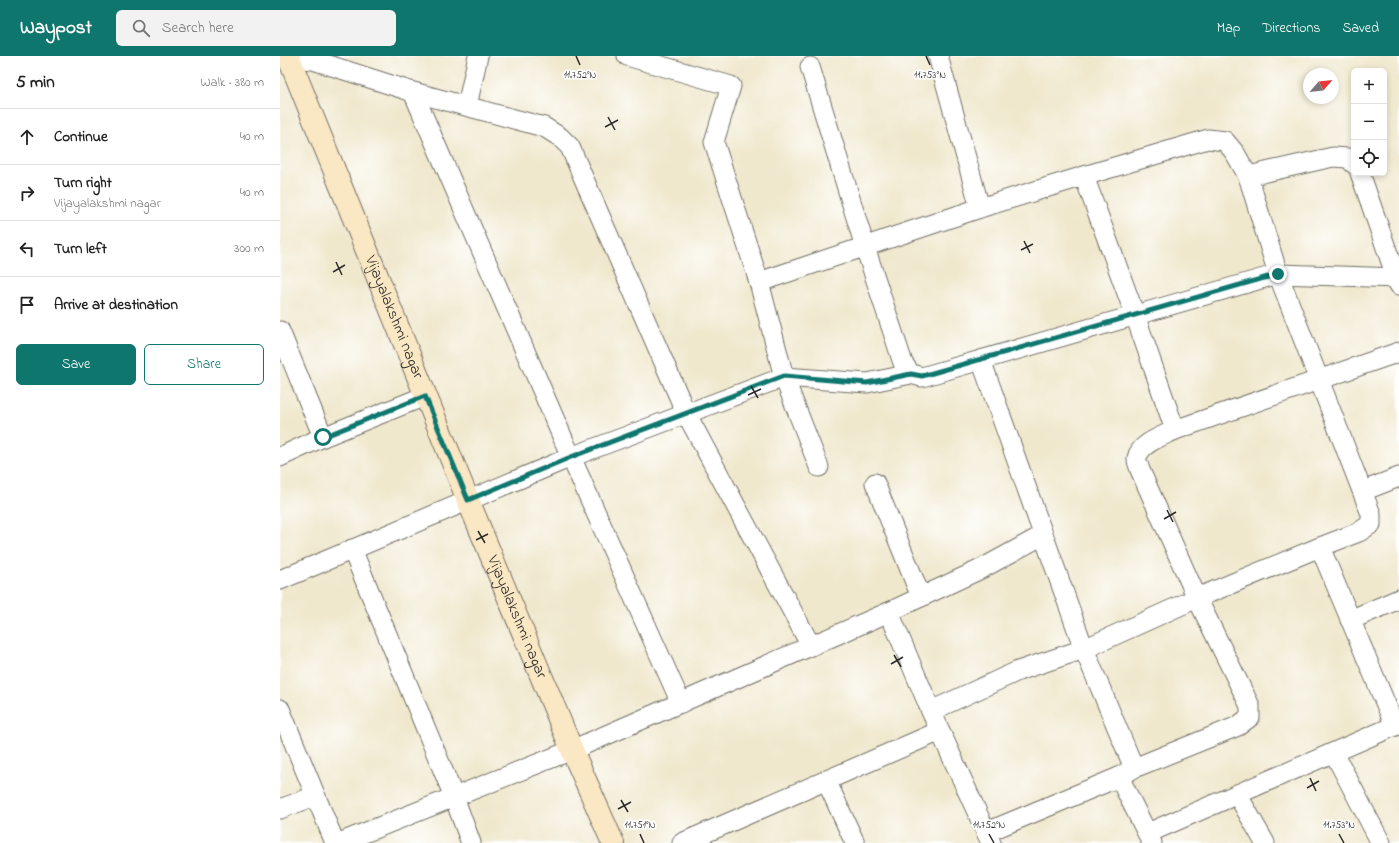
<!DOCTYPE html>
<meta charset="utf-8">
<style>
body{margin:0;font-family:"Indie Flower",sans-serif;background:#f2f2f2;color:#222}
.controls{position:absolute;right:12px;top:12px;display:grid;overflow:hidden;border-radius:6px;box-shadow:0 2px 6px #0003}
.controls button{width:36px;height:36px;display:grid;place-items:center;padding:0;border:0;border-bottom:1px solid #e0e0e0;background:#fff;color:#222;font:20px sans-serif}
.compass{position:absolute;left:1023px;top:12px;width:36px;height:36px;border-radius:50%;background:#fff;box-shadow:0 2px 6px #0003;rotate:62deg}
.stop{position:absolute;width:12px;height:12px;margin:-9px;border:3px solid #0f766e;border-radius:50%;background:#fff}
.stop.end{background:#0f766e;border-color:#fff;box-shadow:0 1px 4px #0008}
.list{margin:0;padding:0;list-style:none}
h2{display:flex;justify-content:space-between;align-items:center;height:52px;margin:0;padding:0 16px;font-size:17px}
h2 small{font-size:13px;font-weight:400;color:#767676}
.list li{display:grid;grid-template-columns:26px 1fr auto;gap:12px;align-items:center;box-sizing:border-box;height:56px;padding:0 16px;border-top:1px solid #e0e0e0}
.list b{display:block;font-size:15px;white-space:nowrap}
.list p{margin:0;font-size:13px;white-space:nowrap;color:#767676}
.list em{font-size:13px;font-style:normal;color:#767676}
.actions{display:flex;gap:8px;padding:12px 16px}
.actions a{flex:1;padding:9px 0;border:1px solid #0f766e;border-radius:6px;text-align:center;font-size:14px;color:#0f766e}
.actions .main{background:#0f766e;color:#fff}
.icon{flex:none;width:22px;height:22px;fill:none;stroke:currentColor;stroke-width:2;stroke-linecap:round;stroke-linejoin:round}
.map{position:relative;flex:none;width:1119px;height:787px;overflow:hidden}
header{display:flex;align-items:center;gap:24px;box-sizing:border-box;height:56px;padding:0 20px;background:#0f766e;color:#fff}
header strong{font-size:19px}
nav{display:flex;gap:22px;margin-inline-start:auto;font-size:14px}
.search{width:280px;height:36px;background:#f2f2f2;display:flex;align-items:center;gap:10px;box-sizing:border-box;padding:0 14px;border-radius:6px;color:#767676;font-size:15px}
main{display:flex}
aside{flex:1;background:#fff}
.map>svg:first-child{display:block}
</style>
<header>
<strong>Waypost</strong>
<div class="search"><svg class="icon" aria-label="search" viewBox="0 0 24 24"><circle cx="10" cy="10" r="6"/><path d="M15 15l6 6"/></svg>Search here</div>
<nav><a>Map</a><a>Directions</a><a>Saved</a></nav>
</header>
<main>
<aside>
<h2>5 min<small>Walk · 380 m</small></h2>
<ul class="list">
<li><svg class="icon" aria-label="ahead" viewBox="0 0 24 24"><path d="M12 20V5M6 11l6-6 6 6"/></svg><div><b>Continue</b></div><em>40 m</em></li>
<li><svg class="icon" aria-label="right" viewBox="0 0 24 24"><path d="M7 20v-9h11M14 6l5 5-5 5"/></svg><div><b>Turn right</b><p>Vijayalakshmi nagar</p></div><em>40 m</em></li>
<li><svg class="icon" aria-label="left" viewBox="0 0 24 24"><path d="M17 20v-9H6M10 6l-5 5 5 5"/></svg><div><b>Turn left</b></div><em>300 m</em></li>
<li><svg class="icon" aria-label="arrive" viewBox="0 0 24 24"><path d="M6 21V4h12l-3 4 3 4H6"/></svg><div><b>Arrive at destination</b></div></li>
</ul>
<div class="actions"><a class="main">Save</a><a>Share</a></div>
</aside>
<div class="map">
<svg width="1119" height="787" viewBox="0 0 1119 787">
<rect width="100%" height="100%" fill="#fff"/>
<filter id="ink" filterUnits="userSpaceOnUse"><feTurbulence type="fractalNoise" baseFrequency=".025" numOctaves="2"/><feDisplacementMap in="SourceGraphic" scale="8" xChannelSelector="R" yChannelSelector="G"/><feConvolveMatrix kernelMatrix="1 2 1 2 8 2 1 2 1" color-interpolation-filters="sRGB"/></filter>
<filter id="wash" filterUnits="userSpaceOnUse"><feTurbulence type="fractalNoise" baseFrequency=".012" numOctaves="4" result="noise"/><feDisplacementMap in="SourceGraphic" scale="16" xChannelSelector="R" yChannelSelector="G"/><feGaussianBlur stdDeviation="0.9" result="paint"/><feColorMatrix in="noise" values="0 0 0 0 0 0 0 0 0 0 0 0 0 0 0 0 0 1.4 0 .05"/><feComposite in="paint" operator="in"/></filter>
<g filter="url(#wash)">
<rect width="100%" height="100%" fill="#f0e8cd"/>
</g>
<g filter="url(#ink)">
<g fill="none" stroke-linecap="round" stroke-linejoin="round">
<g stroke="#706d64" stroke-width="21">
<g id="street">
<polyline points="658,0 700,152"/>
<polyline points="8,1 33,4 133,36 264,71 280,81 290,91 406,357 531,590"/>
<polyline points="530,11 585,191 623,307 631,318 642,321 998,218 1119,222"/>
<polyline points="133,36 291,401 401,647"/>
<polyline points="187,50 198,0"/>
<polyline points="1080,117 1119,229"/>
<polyline points="804,120 855,259 895,374"/>
<polyline points="968,120 1053,101 1068,102 1074,108"/>
<polyline points="479,226 700,152 804,120 928,83 945,85 955,97 968,120 998,218 1091,458 1091,468 1079,476 1040,491 917,542 804,593 738,615 651,655"/>
<polyline points="0,275 43,381"/>
<polyline points="701,304 804,593 854,712"/>
<polyline points="0,401 43,381 145,340"/>
<polyline points="539,411 504,321 587,327 631,318"/>
<polyline points="1083,435 1119,421"/>
<polyline points="1040,491 1115,670"/>
<polyline points="72,493 174,741 191,787"/>
<polyline points="0,524 291,401 504,321 479,226 434,86 451,30 347,0"/>
<polyline points="641,541 703,512 763,479"/>
<polyline points="609,556 651,655 711,787"/>
<polyline points="1070,564 1119,543"/>
<polyline points="0,653 55,787"/>
<polyline points="1054,697 1101,787"/>
<polyline points="839,721 872,787"/>
<polyline points="546,724 575,787"/>
<polyline points="957,738 985,787"/>
<polyline points="0,753 35,740"/>
<path d="M707 776 839 721 854 712 958 670 970 661V650L917 542 860 414C859 410 856 405 857 402 860 387 883 380 895 374L1119 296"/>
<polyline points="868,777 1119,668"/>
<polyline points="59,787 292,694 609,556 641,541 595,427"/>
<polyline points="402,787 660,675"/>
</g>
</g>
<g stroke="#706d64" stroke-width="24">
<g id="secondary">
<path id="s1" d="M8 0 188 444 292 694 333 787"/>
</g>
</g>
<use href="#street" stroke="#fff" stroke-width="19"/>
<use href="#secondary" stroke="#fae7c3" stroke-width="22"/>
</g>
</g>
<g fill="none" stroke-linecap="round" stroke-linejoin="round" filter="url(#ink)">
<polyline stroke="#0f766e" stroke-width="5" points="43,381 145,340 188,444 291,401 504,320 587,327 631,318 642,320 998,218"/>
</g>
<path fill="none" stroke="#2b2b2b" stroke-width="1.5" d="M296 0 300 9M646 0 650 9M328 61 335 74M325 71 338 64M744 185 750 197M741 194 753 188M56 206 62 219M53 216 65 209M471 330 478 342M468 339 481 333M887 454 893 466M884 463 896 456M198 475 205 487M196 484 208 478M614 599 621 611M611 608 623 601M1030 722 1036 735M1027 732 1039 725M341 744 348 756M338 753 351 746M360 778 364 787M709 778 714 787M1059 778 1064 787"/>
<g text-anchor="middle" dominant-baseline="central" stroke-width="3.5" stroke-linejoin="round" paint-order="stroke">
<g font-size="16" fill="#2b2b2b" stroke="#fff">
<text stroke="none"><textPath href="#s1" startOffset="282">Vijayalakshmi nagar</textPath></text>
<text stroke="none"><textPath href="#s1" startOffset="606">Vijayalakshmi nagar</textPath></text>
</g>
</g>
<g font-size="10" text-anchor="middle" fill="#2b2b2b" stroke="#fff" stroke-width="3.5" stroke-linejoin="round" paint-order="stroke">
<text x="300" y="22">11.752°N</text>
<text x="650" y="22">11.753°N</text>
<text x="360" y="772">11.751°N</text>
<text x="709" y="772">11.752°N</text>
<text x="1059" y="772">11.753°N</text>
</g>
</svg>
<div class="controls">
<button>+</button>
<button>−</button>
<button><svg class="icon" aria-label="locate" viewBox="0 0 24 24"><circle cx="12" cy="12" r="6"/><path d="M12 2v4M12 18v4M2 12h4M18 12h4"/></svg></button>
</div>
<svg class="compass" viewBox="-18 -18 36 36"><path d="M0-13l5 13h-10z" fill="#e53935"/><path d="M0 13l5-13h-10z" fill="#767676"/></svg>
<div class="stop" style="left:43px;top:381px"></div>
<div class="stop end" style="left:998px;top:218px"></div>
</div>
</main>
